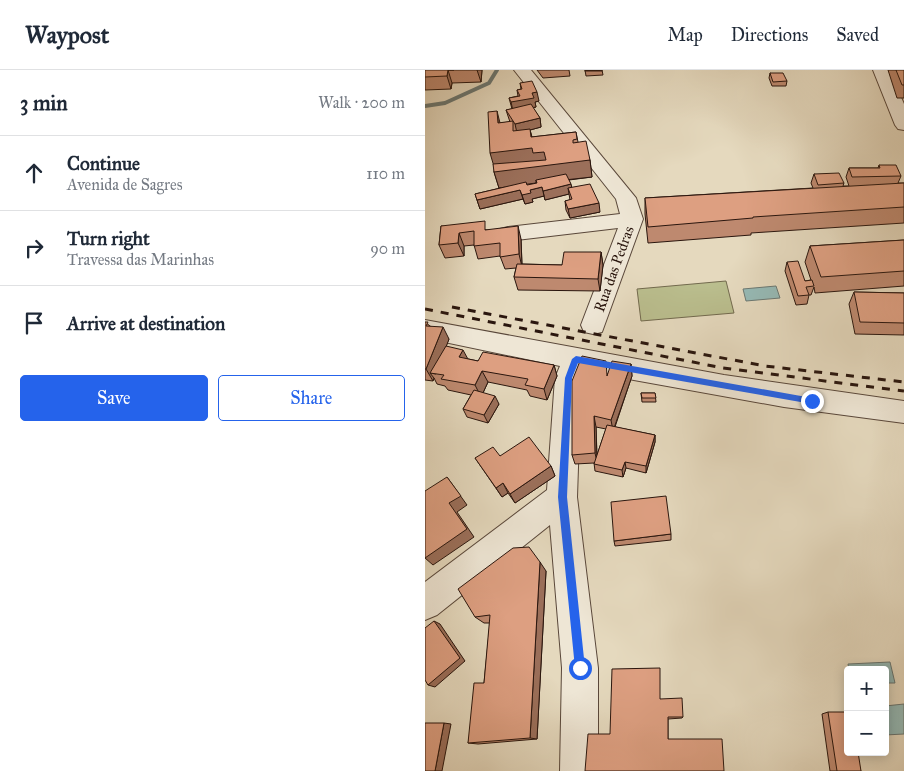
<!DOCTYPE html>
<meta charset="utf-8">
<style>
body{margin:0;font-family:"IM FELL Great Primer",serif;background:#f6f6f7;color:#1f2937}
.controls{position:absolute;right:15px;bottom:15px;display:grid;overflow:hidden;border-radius:5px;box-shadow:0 2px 12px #0003}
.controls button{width:45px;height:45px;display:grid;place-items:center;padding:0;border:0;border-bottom:1px solid #e0e1e3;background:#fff;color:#1f2937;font:25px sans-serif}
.stop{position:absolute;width:15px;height:15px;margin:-11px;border:4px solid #2563eb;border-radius:50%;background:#fff}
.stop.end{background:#2563eb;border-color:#fff;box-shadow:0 1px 5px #0008}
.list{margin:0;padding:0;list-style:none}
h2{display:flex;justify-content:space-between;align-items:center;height:65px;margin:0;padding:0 20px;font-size:21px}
h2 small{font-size:16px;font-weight:400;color:#747a83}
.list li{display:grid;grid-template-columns:32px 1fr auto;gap:15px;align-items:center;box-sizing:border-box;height:75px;padding:0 20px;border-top:1px solid #e0e1e3}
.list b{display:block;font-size:19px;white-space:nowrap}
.list p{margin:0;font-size:16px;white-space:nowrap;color:#747a83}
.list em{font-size:16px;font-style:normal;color:#747a83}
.actions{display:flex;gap:10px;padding:15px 20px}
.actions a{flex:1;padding:11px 0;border:1px solid #2563eb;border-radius:5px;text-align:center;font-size:18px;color:#2563eb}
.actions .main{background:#2563eb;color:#fff}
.icon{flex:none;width:28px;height:28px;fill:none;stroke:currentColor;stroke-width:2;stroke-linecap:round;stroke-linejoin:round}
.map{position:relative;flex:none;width:479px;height:701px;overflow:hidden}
header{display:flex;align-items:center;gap:30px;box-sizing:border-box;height:70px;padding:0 25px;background:#fff;border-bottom:1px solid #e0e1e3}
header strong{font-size:24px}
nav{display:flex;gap:28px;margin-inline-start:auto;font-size:18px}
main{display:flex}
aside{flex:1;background:#fff}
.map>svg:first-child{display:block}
</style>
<header>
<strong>Waypost</strong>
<nav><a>Map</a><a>Directions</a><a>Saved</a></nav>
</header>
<main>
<aside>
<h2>3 min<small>Walk · 200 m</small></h2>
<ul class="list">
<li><svg class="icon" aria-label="ahead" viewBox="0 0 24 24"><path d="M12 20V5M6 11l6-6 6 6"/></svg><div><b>Continue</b><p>Avenida de Sagres</p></div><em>110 m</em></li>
<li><svg class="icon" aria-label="right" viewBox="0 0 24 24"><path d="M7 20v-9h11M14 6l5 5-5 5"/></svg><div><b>Turn right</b><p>Travessa das Marinhas</p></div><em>90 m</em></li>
<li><svg class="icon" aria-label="arrive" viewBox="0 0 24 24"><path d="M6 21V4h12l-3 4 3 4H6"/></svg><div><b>Arrive at destination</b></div></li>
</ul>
<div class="actions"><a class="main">Save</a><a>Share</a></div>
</aside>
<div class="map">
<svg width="479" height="701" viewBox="0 0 479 701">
<rect width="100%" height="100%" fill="#e5d9be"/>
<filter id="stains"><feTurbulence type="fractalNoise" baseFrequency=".004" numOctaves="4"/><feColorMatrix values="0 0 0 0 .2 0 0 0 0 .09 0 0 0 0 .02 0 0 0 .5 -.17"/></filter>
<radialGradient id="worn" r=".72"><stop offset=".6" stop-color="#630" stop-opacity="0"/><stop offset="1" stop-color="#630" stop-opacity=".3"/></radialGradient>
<polygon fill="#babe8e" stroke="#726a4e" points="301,211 309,243 216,251 212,219"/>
<g fill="#96bab6" stroke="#6b7873">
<polygon points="351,216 355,228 321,231 318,219"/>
<polygon points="465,592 470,613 460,613 460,600 424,600 423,594"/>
<polygon points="479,634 479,664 460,665 460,636"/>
</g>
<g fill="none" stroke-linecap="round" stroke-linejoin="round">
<polyline stroke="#6b7873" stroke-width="4" points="0,36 20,33 64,13 72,0"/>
<g stroke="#59473a" stroke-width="2">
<g id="minor">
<polygon points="89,0 106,0 211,128 218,149 177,262 168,264 159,262 156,255 193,158 83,171 75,169 72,164 75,159 83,157 195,144 191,129"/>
<polygon points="448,0 464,0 479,34 479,60 473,59 470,55"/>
<polygon points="0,250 299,305 479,331 479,353 359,337 159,301 156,308 152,427 173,598 173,701 135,701 137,598 125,455 12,545 0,550 0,512 122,420 130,308 135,296 0,268"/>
</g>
</g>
<use href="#minor" fill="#eee6d5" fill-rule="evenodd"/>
<g stroke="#2a160e" stroke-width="3" stroke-dasharray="8 8" stroke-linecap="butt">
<polyline points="27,237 340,296 479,312"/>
<polyline points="0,239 298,298 479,321"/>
</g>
</g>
<g fill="#be896f" stroke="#2a160e" fill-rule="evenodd">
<polygon points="0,0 57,0 56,12 27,13 26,19 0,20"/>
<polygon points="112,0 144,0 145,6 118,8"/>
<polygon points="160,0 177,0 178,5 161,6"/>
<polygon points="463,0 479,0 479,28 472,28"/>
<polygon points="345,3 362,11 361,16 347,16 344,8"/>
<polygon points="95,13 114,31 110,32 111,37 108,38 115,48 116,57 105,60 107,67 151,62 153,72 165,90 167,107 144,110 147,118 175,142 145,148 141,140 140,131 145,130 144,124 120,130 119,126 107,129 108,132 100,134 98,129 55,139 50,124 80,117 74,118 69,102 75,53 85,52 81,40 87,39 84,28 93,26 92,20 96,19"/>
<polygon points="454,95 476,106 473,113 479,113 479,153 326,163 326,165 223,173 220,144 220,128 388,118 386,113 389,104 419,113 418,116 424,116 421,107 424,98 453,98"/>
<polygon points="16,156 63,160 96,169 97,194 137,195 176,182 178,195 175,221 93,220 89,207 91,198 80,199 75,186 53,189 49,175 39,176 39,186 20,188 14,175"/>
<polygon points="479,170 479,216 390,223 389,217 386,225 384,225 382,234 371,235 360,201 362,192 380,211 386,210 380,192 385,176"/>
<polygon points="429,222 479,223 479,265 430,264 424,234"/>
<polygon points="0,252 5,256 24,269 21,276 43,289 53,291 129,295 132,306 122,330 105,326 102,320 63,312 58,323 74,334 63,353 42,347 38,339 46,325 23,320 20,316 12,314 9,308 8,311 0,310"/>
<path d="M206 294 207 306 190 357 230 365V372L221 403 201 398 198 407 170 401 169 393 150 394 147 385 183 303ZM171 357 181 359 172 385Z"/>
<polygon points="216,323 230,323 231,332 217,332"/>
<polygon points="75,386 126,396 130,406 90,433 83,423 77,427 50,388"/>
<polygon points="246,464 246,470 190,476 189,471"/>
<polygon points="121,501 112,669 53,674 43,673 59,613 65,553 59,553 50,547"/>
<polygon points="235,629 258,647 257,648 243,649 243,669 185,664"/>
<polygon points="403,642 436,701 405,701 397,644"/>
</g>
<g fill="#9b6f5a" stroke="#2a160e">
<polygon points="23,0 27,13 26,19 22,6"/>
<polygon points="52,0 57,0 56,12"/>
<polygon points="112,22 114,31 110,32 111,37 88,41 86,32 107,23"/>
<polygon points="72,41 76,57 73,53"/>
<polygon points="115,48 116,57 105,60 109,75 119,82 165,90 167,107 112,113 111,110 111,113 74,118 69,102 70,100 65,83 106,67 92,63 90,54"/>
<polygon points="146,114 148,123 143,118 144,124 120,130 118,121"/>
<polygon points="117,117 119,126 107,129 108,132 100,134 97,125 105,120"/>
<polygon points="95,120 98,129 55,139 52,130"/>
<polygon points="174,133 175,142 145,148 143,139"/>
<polygon points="93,156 96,169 97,197 94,184"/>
<polygon points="34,163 39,176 39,186 33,173"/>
<polygon points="176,182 178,195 175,221 173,209"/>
<polygon points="18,257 24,269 11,304 5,303 9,308 8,311 1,299"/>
<polygon points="38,280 44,291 34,287"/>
<polygon points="206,294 207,306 188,361 186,350"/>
<polygon points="129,295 132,306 122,330 119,319"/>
<polygon points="57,301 63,312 56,327 50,315"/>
<polygon points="70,326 74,334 63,353 59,345"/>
<polygon points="169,346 171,357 172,392 170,383"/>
<polygon points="230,365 230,372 221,403 221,396"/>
<polygon points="200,392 201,398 198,407 197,400"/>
<polygon points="126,396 130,406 90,433 85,424"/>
<polygon points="22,407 42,435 32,442 49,467 8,495 0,488 24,433"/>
<polygon points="78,413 83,423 77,427 71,418"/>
<polygon points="115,492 121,501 112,669 105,668"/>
<polygon points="9,551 15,554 40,591 10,617 3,615"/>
<polygon points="19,653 26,654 17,701 10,701"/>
</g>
<g fill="#dd9f81" stroke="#2a160e">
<polygon points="0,0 29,0 23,0 22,6 0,7"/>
<rect x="160" y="0" width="17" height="1"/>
<polygon points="471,0 479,0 479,15 477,15"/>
<polygon points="345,3 358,3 362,11 348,12"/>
<polygon points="107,11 112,22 107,23 109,28 86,32 84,28 95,26 92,20 97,19 95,13"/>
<polygon points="106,34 115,48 90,54 81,40"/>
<polygon points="72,41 73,53 88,51 88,61 105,59 106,67 151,62 152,69 148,70 148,73 161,71 165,90 69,102 68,94 121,90 119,82 108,83 107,78 65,83 63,42"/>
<polygon points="454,95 471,95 476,106 427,107 424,98 455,98"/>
<polygon points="414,103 419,113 393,115 389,104"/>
<polygon points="141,104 146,114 118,121 117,117 105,120 106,123 97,125 95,120 52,130 50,124 101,112 102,115 112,113 111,110"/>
<polygon points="479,113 479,137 328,147 328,148 223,157 220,128"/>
<polygon points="165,114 174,133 143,139 140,131 147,129 143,118"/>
<polygon points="60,151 60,160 93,156 94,184 75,187 75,173 49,176 49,161 34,163 33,173 14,175 16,156"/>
<polygon points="479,170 479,201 396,207 385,176"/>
<polygon points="139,182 176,182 173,209 89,207 92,194 137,195"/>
<polygon points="373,191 380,211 387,210 389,216 381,217 384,225 373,226 362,192"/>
<polygon points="429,222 479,223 479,253 435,252"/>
<polygon points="0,252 3,252 1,256 18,257 1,299 0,299"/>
<polygon points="21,276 38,280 34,287 53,291 58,282 129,295 119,319 100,315 103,309 57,301 50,315 16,309 19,305 5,303"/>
<polygon points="157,286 181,291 182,306 187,291 206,294 186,350 169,346 170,383 147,385 147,311"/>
<polygon points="49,320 70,326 59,345 38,339"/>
<polygon points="216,323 230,323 231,328 217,328"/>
<polygon points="182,355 230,365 221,396 200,392 197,400 169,394"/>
<polygon points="104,367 126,396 85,424 78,413 71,418 50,388 68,377 75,386"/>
<polygon points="22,407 36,426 24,433 42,459 0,488 0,421"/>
<polygon points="241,426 246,464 189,471 186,432"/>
<polygon points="104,477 115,492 105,668 43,673 49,613 59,613 65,545 50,547 33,519 88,478"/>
<polygon points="9,551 35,588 3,615 0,610 0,558"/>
<polygon points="235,598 235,629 257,628 258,647 243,647 243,669 297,669 299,701 160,701 163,664 185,664 187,599"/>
<polygon points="403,642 423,642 423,682 433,682 436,701 412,701"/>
<polygon points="0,653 19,653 10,701 0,701"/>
</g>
<polygon fill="#2563eb" points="151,286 387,328 391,331 387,334 153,293 147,308 142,427 160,598 155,603 150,598 133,427 140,308 147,289"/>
<g text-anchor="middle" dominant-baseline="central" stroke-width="4" stroke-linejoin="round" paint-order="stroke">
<g font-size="15" fill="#2a160e" stroke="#eee6d5">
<text transform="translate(189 199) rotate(-70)">Rua das Pedras</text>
</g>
</g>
<rect width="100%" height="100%" filter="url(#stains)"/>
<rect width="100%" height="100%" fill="url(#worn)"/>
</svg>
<div class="controls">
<button>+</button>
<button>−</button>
</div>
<div class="stop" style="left:155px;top:598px"></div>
<div class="stop end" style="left:387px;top:331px"></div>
</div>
</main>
